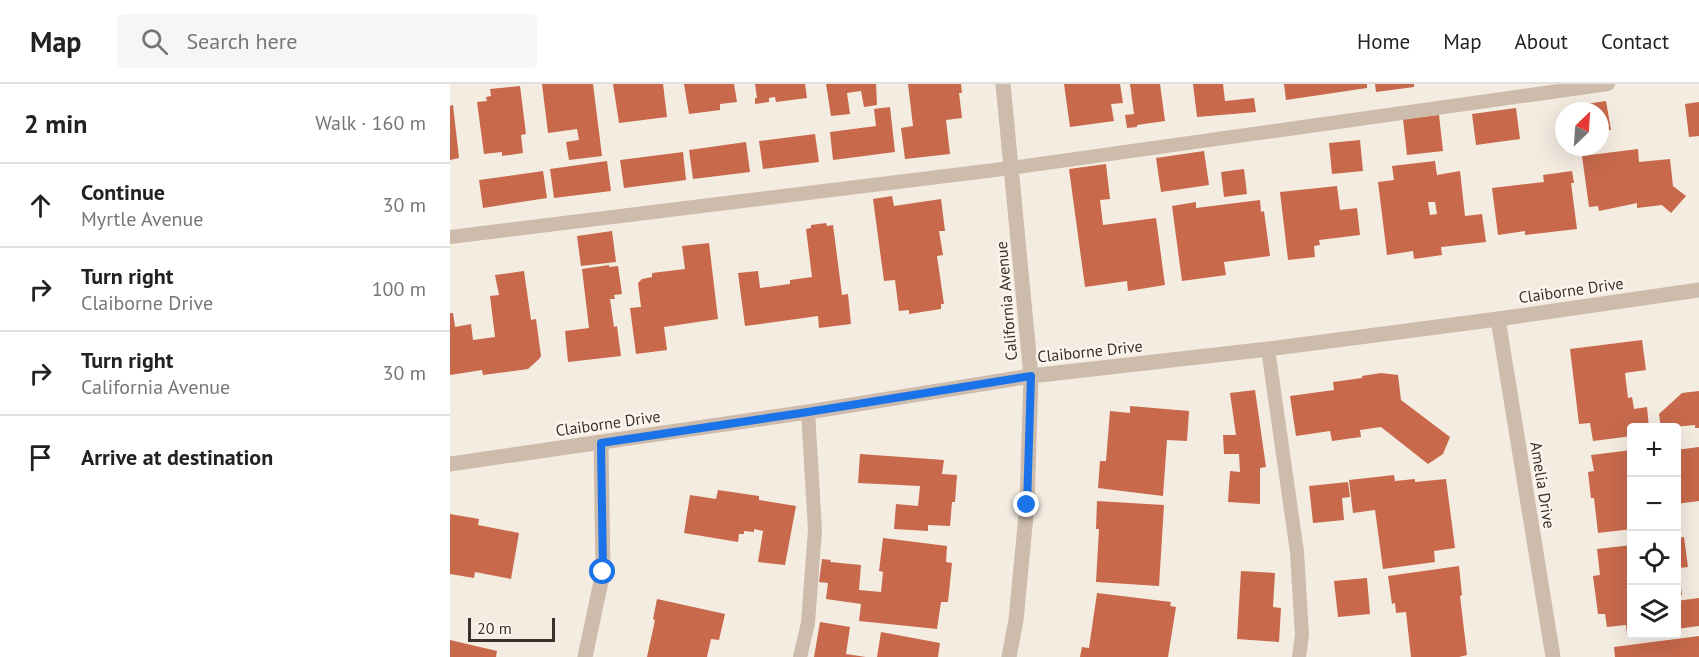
<!DOCTYPE html>
<meta charset="utf-8">
<style>
body{margin:0;font-family:"PT Sans",sans-serif;background:#f6f6f6;color:#222}
.controls{position:absolute;right:18px;bottom:18px;display:grid;overflow:hidden;border-radius:6px;box-shadow:0 6px 24px #0002}
.controls button{width:54px;height:54px;display:grid;place-items:center;padding:0;border:0;border-bottom:2px solid #e0e0e0;background:#fff;color:#222;font:30px sans-serif}
.compass{position:absolute;left:1105px;top:18px;width:54px;height:54px;border-radius:50%;background:#fff;box-shadow:0 6px 24px #0002;rotate:25deg}
.scale{position:absolute;left:18px;bottom:15px;width:87px;box-sizing:border-box;padding-left:6px;border:3px solid #3b302b;border-top:0;font-size:16px;line-height:21px;white-space:nowrap;color:#3b302b;-webkit-text-stroke:4px #fbf5ee;paint-order:stroke}
.stop{position:absolute;width:18px;height:18px;margin:-14px;border:4px solid #1a73e8;border-radius:50%;background:#fff}
.stop.end{background:#1a73e8;border-color:#fff;box-shadow:0 2px 6px #0008}
.list{margin:0;padding:0;list-style:none}
h2{display:flex;justify-content:space-between;align-items:center;height:78px;margin:0;padding:0 24px;font-size:26px}
h2 small{font-size:20px;font-weight:400;color:#767676}
.list li{display:grid;grid-template-columns:39px 1fr auto;gap:18px;align-items:center;box-sizing:border-box;height:84px;padding:0 24px;border-top:2px solid #e0e0e0}
.list b{display:block;font-size:22px;white-space:nowrap}
.list p{margin:0;font-size:20px;white-space:nowrap;color:#767676}
.list em{font-size:20px;font-style:normal;color:#767676}
.icon{flex:none;width:33px;height:33px;fill:none;stroke:currentColor;stroke-width:2;stroke-linecap:round;stroke-linejoin:round}
.map{position:relative;flex:none;width:1249px;height:573px;overflow:hidden}
header{display:flex;align-items:center;gap:36px;box-sizing:border-box;height:84px;padding:0 30px;background:#fff;border-bottom:2px solid #e0e0e0}
header strong{font-size:28px}
nav{display:flex;gap:33px;margin-inline-start:auto;font-size:21px}
.search{width:420px;height:54px;background:#f6f6f6;display:flex;align-items:center;gap:15px;box-sizing:border-box;padding:0 21px;border-radius:6px;color:#767676;font-size:22px}
main{display:flex}
aside{flex:1;background:#fff}
.map>svg:first-child{display:block}
</style>
<header>
<strong>Map</strong>
<div class="search"><svg class="icon" aria-label="search" viewBox="0 0 24 24"><circle cx="10" cy="10" r="6"/><path d="M15 15l6 6"/></svg>Search here</div>
<nav><a>Home</a><a>Map</a><a>About</a><a>Contact</a></nav>
</header>
<main>
<aside>
<h2>2 min<small>Walk · 160 m</small></h2>
<ul class="list">
<li><svg class="icon" aria-label="ahead" viewBox="0 0 24 24"><path d="M12 20V5M6 11l6-6 6 6"/></svg><div><b>Continue</b><p>Myrtle Avenue</p></div><em>30 m</em></li>
<li><svg class="icon" aria-label="right" viewBox="0 0 24 24"><path d="M7 20v-9h11M14 6l5 5-5 5"/></svg><div><b>Turn right</b><p>Claiborne Drive</p></div><em>100 m</em></li>
<li><svg class="icon" aria-label="right" viewBox="0 0 24 24"><path d="M7 20v-9h11M14 6l5 5-5 5"/></svg><div><b>Turn right</b><p>California Avenue</p></div><em>30 m</em></li>
<li><svg class="icon" aria-label="arrive" viewBox="0 0 24 24"><path d="M6 21V4h12l-3 4 3 4H6"/></svg><div><b>Arrive at destination</b></div></li>
</ul>
</aside>
<div class="map">
<svg width="1249" height="573" viewBox="0 0 1249 573">
<rect width="100%" height="100%" fill="#f4ebe1"/>
<g fill="#c8694b" fill-rule="evenodd">
<polygon points="92,0 143,0 152,72 119,76 116,58 129,56 127,45 98,49"/>
<polygon points="163,0 213,0 217,33 169,39"/>
<polygon points="234,0 284,0 287,18 270,20 270,26 239,30"/>
<polygon points="305,0 355,0 357,14 326,18 325,13 319,14 319,18 305,20 305,14 307,14"/>
<polygon points="376,0 426,0 427,21 414,23 411,7 397,9 400,30 381,32"/>
<polygon points="458,0 511,0 512,9 509,9 512,34 496,36 500,70 455,75 451,44 463,42"/>
<polygon points="614,0 670,0 673,19 661,20 664,37 620,43"/>
<polygon points="680,0 710,0 715,37 687,41 687,43 677,44 675,31 684,30"/>
<polygon points="743,0 773,0 775,17 804,14 806,28 747,33"/>
<polygon points="834,0 917,0 917,4 836,16"/>
<polygon points="925,0 964,0 964,3 926,8"/>
<polygon points="70,2 76,50 71,51 73,69 52,72 52,68 34,70 27,18 37,17 36,13 41,12 40,5"/>
<polygon points="1156,17 1161,46 1150,48 1150,27 1131,27 1130,21"/>
<polygon points="1249,18 1249,52 1239,53 1235,20"/>
<polygon points="3,21 9,74 0,76 0,22"/>
<polygon points="440,23 445,68 383,76 380,48 426,42 424,25"/>
<polygon points="1066,24 1070,55 1026,61 1022,30"/>
<polygon points="989,31 993,67 957,71 953,35"/>
<polygon points="365,50 369,78 313,85 309,57"/>
<polygon points="910,56 913,87 882,90 879,59"/>
<polygon points="296,58 300,88 243,95 239,66"/>
<polygon points="1188,65 1189,78 1220,75 1223,102 1236,112 1221,129 1212,121 1187,124 1187,119 1149,127 1148,122 1139,123 1132,72"/>
<polygon points="754,67 759,101 711,108 706,74"/>
<polygon points="233,68 236,96 174,104 170,76"/>
<polygon points="157,77 161,107 104,114 100,85"/>
<path d="M985 77 987 91 1010 87 1015 132 1032 130 1036 158 991 163 992 171 964 175 963 167 937 171 928 98 944 96 942 82ZM978 118H985L987 130 980 131Z"/>
<polygon points="656,80 660,115 650,116 653,141 706,134 715,201 678,207 677,197 635,203 619,85"/>
<polygon points="794,85 797,110 774,113 771,88"/>
<polygon points="93,87 97,114 33,124 29,96"/>
<polygon points="1122,87 1124,99 1121,99 1127,145 1075,151 1075,147 1048,151 1042,104 1094,98 1093,91"/>
<polygon points="887,102 890,126 907,124 910,151 869,156 870,161 864,162 865,173 838,176 830,108"/>
<polygon points="442,112 444,122 491,115 495,147 489,147 493,171 487,172 494,220 491,220 491,225 459,230 459,226 449,227 445,196 434,197 423,115"/>
<polygon points="810,116 811,128 814,127 820,172 774,178 776,191 732,197 722,122 746,118 746,124"/>
<polygon points="376,139 377,142 383,141 392,211 398,210 401,240 369,244 368,232 295,242 288,189 308,187 310,204 340,200 340,196 362,193 356,145 361,144 361,141"/>
<polygon points="162,147 166,178 131,182 127,152"/>
<polygon points="259,159 268,235 214,243 217,266 186,270 180,224 191,223 188,199 192,195 202,193 202,189 235,185 232,162"/>
<polygon points="159,181 159,183 168,182 172,210 164,211 165,215 160,215 164,243 167,242 171,272 118,278 115,247 139,244 132,185"/>
<polygon points="74,187 81,236 86,235 91,272 89,275 78,285 33,291 32,286 0,291 0,229 3,229 5,243 21,240 23,256 45,253 40,212 49,211 45,191"/>
<polygon points="1192,256 1196,286 1175,289 1178,314 1182,313 1184,325 1197,323 1199,344 1182,344 1182,352 1143,357 1140,339 1129,340 1120,265"/>
<polygon points="931,289 948,291 951,316 1000,353 993,370 978,380 931,343 910,346 911,353 882,357 880,347 846,352 840,312 884,306 883,298 912,294 912,292"/>
<polygon points="805,306 816,383 810,384 810,420 778,418 780,387 790,388 789,370 774,370 773,351 786,351 780,309"/>
<polygon points="1249,307 1249,344 1245,344 1245,341 1211,344 1209,330 1232,309"/>
<polygon points="680,322 739,327 737,357 717,356 713,412 648,404 650,377 656,377 660,327 680,329"/>
<polygon points="1249,363 1249,417 1226,420 1226,366"/>
<polygon points="1182,366 1182,445 1148,449 1144,414 1141,414 1138,388 1144,387 1141,371"/>
<polygon points="410,370 494,376 492,390 507,391 505,418 502,418 500,442 478,441 478,447 444,445 446,420 468,422 470,402 408,399"/>
<polygon points="944,391 945,397 965,395 965,398 996,395 1005,464 984,467 985,478 933,485 925,426 903,429 899,396"/>
<polygon points="898,398 900,413 892,414 894,436 863,439 859,402"/>
<polygon points="268,406 309,412 309,416 346,422 335,481 308,478 313,447 304,445 304,448 294,447 294,450 289,450 288,458 234,449 240,411 266,415"/>
<polygon points="647,417 714,421 709,502 646,498 649,445 646,445"/>
<polygon points="0,430 29,435 28,441 69,449 61,495 25,488 24,494 0,490"/>
<polygon points="1234,453 1238,483 1229,484 1232,511 1226,512 1226,454"/>
<polygon points="433,454 497,462 496,478 502,479 498,518 491,518 487,545 409,537 411,520 376,515 378,499 369,498 372,475 381,476 380,478 411,481 409,506 431,508 433,488 429,487"/>
<polygon points="1182,461 1182,551 1177,551 1176,541 1157,543 1155,530 1148,530 1143,492 1150,491 1147,465"/>
<polygon points="1009,482 1012,511 1010,512 1017,571 1009,573 961,573 956,528 946,529 945,519 942,520 938,492"/>
<polygon points="791,487 825,489 823,523 831,524 829,558 787,555"/>
<polygon points="917,494 920,530 888,533 884,497"/>
<polygon points="647,509 721,518 720,522 726,523 718,573 630,573 632,563 639,564"/>
<polygon points="1249,514 1249,542 1226,545 1226,517"/>
<polygon points="207,515 275,530 269,556 261,555 257,573 197,573 205,536 203,535"/>
<polygon points="370,538 400,543 396,570 416,573 364,573"/>
<polygon points="431,548 490,559 488,573 427,573"/>
<polygon points="1249,552 1249,573 1165,573 1164,563"/>
<polygon points="0,556 47,567 46,573 0,573"/>
</g>
<g fill="none" stroke-linecap="round" stroke-linejoin="round">
<g stroke="#cdbbac" stroke-width="14">
<polyline points="0,153 561,84 1158,0"/>
<polyline points="818,265 847,468 852,551 849,573"/>
<polyline points="350,573 358,539 365,446 358,328"/>
</g>
<g stroke="#cdbbac" stroke-width="15">
<polyline points="1048,235 1103,573"/>
<polyline points="0,380 358,328 581,292 818,265 1048,235 1249,206"/>
<polyline points="135,573 153,488 151,359"/>
</g>
<polyline stroke="#cdbbac" stroke-width="15" points="553,0 581,292 577,421 566,536 559,573"/>
</g>
<g fill="none" stroke-linecap="round" stroke-linejoin="round">
<polyline stroke="#1a73e8" stroke-width="8" points="153,488 151,359 358,328 581,292 577,421"/>
</g>
<g text-anchor="middle" dominant-baseline="central" stroke-width="5" stroke-linejoin="round" paint-order="stroke">
<g font-size="16" fill="#3b302b" stroke="#fbf5ee">
<text transform="translate(1121 206) rotate(-8)">Claiborne Drive</text>
<text transform="translate(556 217) rotate(-95)">California Avenue</text>
<text transform="translate(640 267) rotate(-6)">Claiborne Drive</text>
<text transform="translate(158 339) rotate(-8)">Claiborne Drive</text>
<text transform="translate(1093 401) rotate(81)">Amelia Drive</text>
</g>
</g>
</svg>
<div class="controls">
<button>+</button>
<button>−</button>
<button><svg class="icon" aria-label="locate" viewBox="0 0 24 24"><circle cx="12" cy="12" r="6"/><path d="M12 2v4M12 18v4M2 12h4M18 12h4"/></svg></button>
<button><svg class="icon" aria-label="layers" viewBox="0 0 24 24"><path d="M12 4l9 5-9 5-9-5zM3 14l9 5 9-5"/></svg></button>
</div>
<svg class="compass" viewBox="-18 -18 36 36"><path d="M0-13l5 13h-10z" fill="#e53935"/><path d="M0 13l5-13h-10z" fill="#767676"/></svg>
<div class="scale">20 m</div>
<div class="stop" style="left:153px;top:488px"></div>
<div class="stop end" style="left:577px;top:421px"></div>
</div>
</main>
